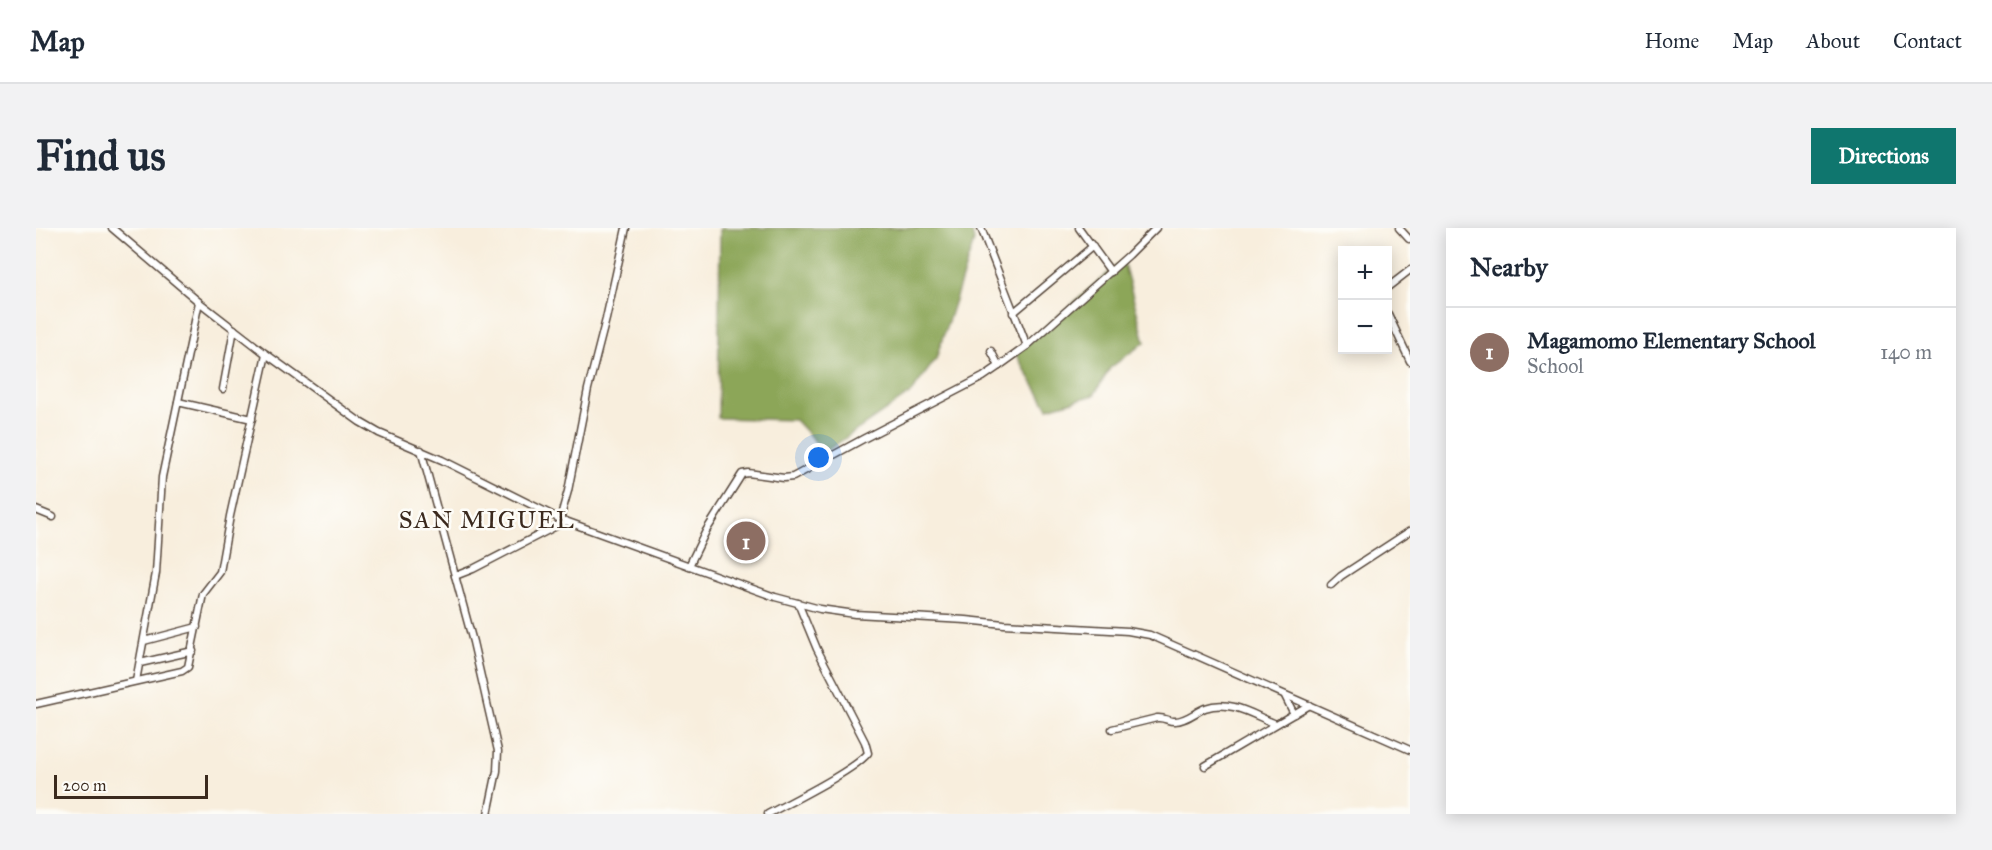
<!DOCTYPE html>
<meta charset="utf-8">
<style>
body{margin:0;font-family:"IM FELL Great Primer",serif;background:#f2f2f3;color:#1f2937}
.controls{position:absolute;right:18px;top:18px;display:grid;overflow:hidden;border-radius:0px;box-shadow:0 3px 15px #0003}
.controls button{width:54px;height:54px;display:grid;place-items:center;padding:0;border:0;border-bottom:2px solid #e0e1e3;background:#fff;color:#1f2937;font:30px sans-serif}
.scale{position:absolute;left:18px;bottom:15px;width:154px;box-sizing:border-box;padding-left:6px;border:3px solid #3b2a1e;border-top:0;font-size:16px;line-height:21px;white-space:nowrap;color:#3b2a1e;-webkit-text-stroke:4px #fdfcf7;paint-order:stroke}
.you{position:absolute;left:783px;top:230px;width:21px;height:21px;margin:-15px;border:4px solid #fff;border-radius:50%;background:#1a73e8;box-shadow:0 0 0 9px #1a73e833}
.badge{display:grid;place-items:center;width:39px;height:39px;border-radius:50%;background:#0f766e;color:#fff;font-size:20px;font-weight:700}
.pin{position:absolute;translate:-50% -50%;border:3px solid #fff;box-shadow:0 2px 6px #0006}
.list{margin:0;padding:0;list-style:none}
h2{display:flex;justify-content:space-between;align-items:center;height:78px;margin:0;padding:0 24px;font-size:26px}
h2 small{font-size:20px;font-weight:400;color:#747a83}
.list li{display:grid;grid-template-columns:39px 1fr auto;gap:18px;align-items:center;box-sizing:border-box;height:90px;padding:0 24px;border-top:2px solid #e0e1e3}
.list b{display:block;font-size:22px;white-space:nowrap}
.list p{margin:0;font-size:20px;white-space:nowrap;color:#747a83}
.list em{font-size:20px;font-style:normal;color:#747a83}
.map{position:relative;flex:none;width:1374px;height:586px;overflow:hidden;border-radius:0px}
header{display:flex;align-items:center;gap:36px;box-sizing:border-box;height:84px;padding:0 30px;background:#fff;border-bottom:2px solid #e0e1e3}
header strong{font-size:28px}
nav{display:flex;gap:33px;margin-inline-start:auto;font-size:21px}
.intro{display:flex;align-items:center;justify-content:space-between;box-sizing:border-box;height:144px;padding:0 36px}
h1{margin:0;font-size:42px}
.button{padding:15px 27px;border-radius:0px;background:#0f766e;color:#fff;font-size:21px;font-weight:700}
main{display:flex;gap:36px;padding:0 36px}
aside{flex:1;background:#fff;border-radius:0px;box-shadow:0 3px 15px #0003}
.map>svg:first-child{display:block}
</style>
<header>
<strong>Map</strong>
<nav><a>Home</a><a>Map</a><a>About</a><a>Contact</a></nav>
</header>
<div class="intro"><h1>Find us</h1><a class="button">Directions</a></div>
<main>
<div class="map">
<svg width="1374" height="586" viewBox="0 0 1374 586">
<rect width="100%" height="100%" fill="#fdfcf7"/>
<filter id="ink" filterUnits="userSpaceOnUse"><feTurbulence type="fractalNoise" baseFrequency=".0167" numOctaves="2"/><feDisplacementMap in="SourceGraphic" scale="12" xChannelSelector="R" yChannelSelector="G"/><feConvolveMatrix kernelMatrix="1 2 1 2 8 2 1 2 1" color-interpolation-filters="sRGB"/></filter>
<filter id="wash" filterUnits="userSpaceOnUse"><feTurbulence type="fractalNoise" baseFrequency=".008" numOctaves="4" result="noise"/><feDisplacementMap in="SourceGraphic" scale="24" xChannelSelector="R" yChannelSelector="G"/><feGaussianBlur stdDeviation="1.35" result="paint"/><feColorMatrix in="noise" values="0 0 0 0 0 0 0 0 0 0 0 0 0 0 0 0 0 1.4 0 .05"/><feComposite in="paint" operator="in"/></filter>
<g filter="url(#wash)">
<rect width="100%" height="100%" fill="#f8eedd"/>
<g fill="#8ca658" stroke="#64683b" stroke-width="1.5">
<polygon points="684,0 935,0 938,13 900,131 875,165 789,224 759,192 682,190"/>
<polygon points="1087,32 1109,114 1074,140 1058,167 1012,180 979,125"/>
</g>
</g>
<g filter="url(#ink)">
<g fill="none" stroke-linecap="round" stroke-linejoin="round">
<g stroke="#57473b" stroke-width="9">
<g id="minor">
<polyline points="76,0 163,74 230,126 324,194 343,205 406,232 524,291 739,369 784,381 819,386 930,392 968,396 1092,403 1114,407 1374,522"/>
<polyline points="945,0 991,118"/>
<polyline points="1043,0 1075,44"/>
<polyline points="1363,0 1373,11"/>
<polyline points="1352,59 1374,42"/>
<polyline points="977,85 1057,18"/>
<polyline points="1352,86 1374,133"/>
<polyline points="955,123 963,138"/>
<polyline points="187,161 198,101"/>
<polyline points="142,174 216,191"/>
<polyline points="385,222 437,414 462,523 461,543 452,586"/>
<polyline points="0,282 17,289"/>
<polyline points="524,291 532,263 552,161 570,91 590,0"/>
<polyline points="653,338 670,303 706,246 712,245 748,250 757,249 827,211 947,149 963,138 991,118 1093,27 1120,0"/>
<polyline points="419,348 437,341 530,293"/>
<polyline points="1295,357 1305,348 1374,303"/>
<polyline points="108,413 161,399"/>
<polyline points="104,435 157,423"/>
<polyline points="100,453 120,345 126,249 163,74"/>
<polyline points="1249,468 1258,486"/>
<polyline points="0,476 146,443 152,439 167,366 184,344 194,288 230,126"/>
<path d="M1076 501 1121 490C1129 489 1133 494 1139 493 1150 493 1159 484 1169 480 1195 471 1217 487 1240 496"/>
<polyline points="1169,538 1273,477"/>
<path d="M732 586C754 574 819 542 832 525L829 514 781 421 762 375"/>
</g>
</g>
<use href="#minor" stroke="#fff" stroke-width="6"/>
</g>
</g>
<g text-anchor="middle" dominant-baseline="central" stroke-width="5" stroke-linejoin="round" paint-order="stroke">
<g font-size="24" letter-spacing="1.5" fill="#3b2a1e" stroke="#fdfcf7">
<text x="451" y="292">SAN MIGUEL</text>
</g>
</g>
</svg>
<div class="controls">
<button>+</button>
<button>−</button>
</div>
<div class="scale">200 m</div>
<div class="you"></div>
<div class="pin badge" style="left:710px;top:313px;background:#8d6e63">1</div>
</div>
<aside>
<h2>Nearby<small></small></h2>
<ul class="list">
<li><span class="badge" style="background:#8d6e63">1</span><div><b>Magamomo Elementary School</b><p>School</p></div><em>140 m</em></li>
</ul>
</aside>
</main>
